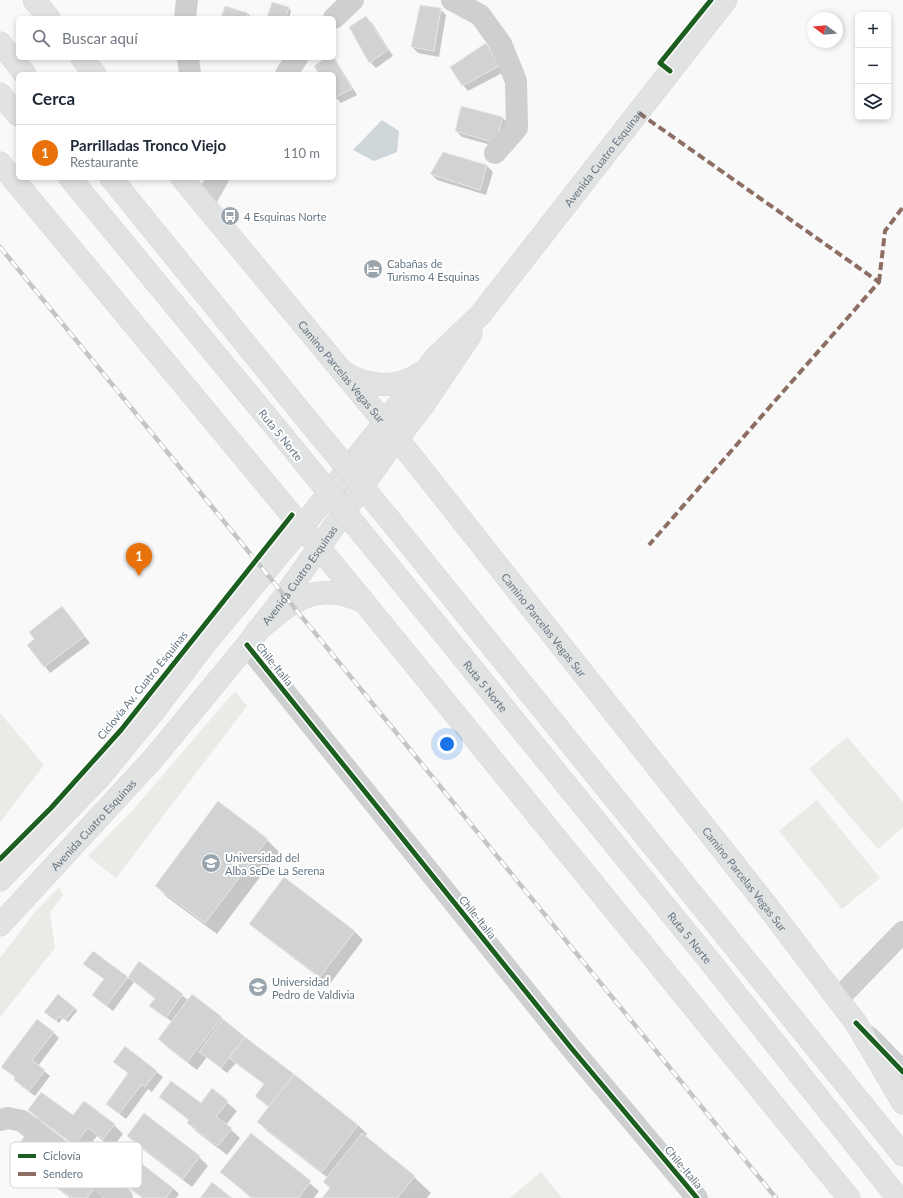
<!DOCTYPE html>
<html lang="es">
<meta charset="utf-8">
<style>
body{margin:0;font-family:Lato,sans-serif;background:#f2f2f3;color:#1f2937}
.controls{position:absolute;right:12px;top:12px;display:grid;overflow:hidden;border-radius:6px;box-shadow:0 2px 6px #0003}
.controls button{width:36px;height:36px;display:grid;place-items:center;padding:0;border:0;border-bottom:1px solid #e0e1e3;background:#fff;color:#1f2937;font:20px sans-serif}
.compass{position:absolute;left:807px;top:12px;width:36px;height:36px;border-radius:50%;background:#fff;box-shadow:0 2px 6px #0003;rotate:286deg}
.you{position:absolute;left:447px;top:744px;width:14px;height:14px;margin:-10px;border:3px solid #fff;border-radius:50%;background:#1a73e8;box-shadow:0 0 0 6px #1a73e833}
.badge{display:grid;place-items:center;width:26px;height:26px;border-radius:50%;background:#56606c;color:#fff;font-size:13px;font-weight:700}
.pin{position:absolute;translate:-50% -33px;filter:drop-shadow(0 1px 2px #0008)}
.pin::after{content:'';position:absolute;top:21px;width:14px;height:12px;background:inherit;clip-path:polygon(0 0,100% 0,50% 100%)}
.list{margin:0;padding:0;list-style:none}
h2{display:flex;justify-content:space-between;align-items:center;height:52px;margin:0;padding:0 16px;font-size:17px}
h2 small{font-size:13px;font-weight:400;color:#747a83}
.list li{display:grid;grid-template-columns:26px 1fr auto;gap:12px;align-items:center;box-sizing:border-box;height:56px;padding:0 16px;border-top:1px solid #e0e1e3}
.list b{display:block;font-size:15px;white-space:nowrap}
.list p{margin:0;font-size:13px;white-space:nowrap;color:#747a83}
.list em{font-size:13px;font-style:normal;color:#747a83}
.icon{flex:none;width:22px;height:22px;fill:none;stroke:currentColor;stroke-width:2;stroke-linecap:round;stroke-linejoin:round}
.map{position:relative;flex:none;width:903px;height:1198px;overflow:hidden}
.search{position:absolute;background:#fff;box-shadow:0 2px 6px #0003;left:16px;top:16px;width:320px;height:44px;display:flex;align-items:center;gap:10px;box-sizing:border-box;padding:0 14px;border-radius:6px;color:#747a83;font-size:15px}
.panel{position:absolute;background:#fff;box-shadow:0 2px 6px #0003;left:16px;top:72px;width:320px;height:108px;border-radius:6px}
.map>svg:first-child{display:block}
</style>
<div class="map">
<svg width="903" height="1198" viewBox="0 0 903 1198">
<rect width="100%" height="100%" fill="#f9f9f9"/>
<g fill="#e8ebe6">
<polygon points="235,691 247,706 116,878 88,856 133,810"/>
<polygon points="0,713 44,765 0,822"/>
<polygon points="847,737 903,802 903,827 878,849 809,769"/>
<polygon points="817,800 880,878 842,909 779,831"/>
<polygon points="59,887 63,895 50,912 55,948 0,1017 0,958 35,912"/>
<polygon points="541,1172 562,1198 510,1198"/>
</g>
<polygon fill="#ced6d9" points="382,120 399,131 397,152 374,161 353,150"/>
<g fill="#0003">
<polygon points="273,3 289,8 291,11 289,18 268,18"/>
<polygon points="225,8 248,14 252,18 222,18"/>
<polygon points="440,9 446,15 439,57 418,53 412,47"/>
<polygon points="366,17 372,23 393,56 376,68 370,62"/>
<polygon points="486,44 492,50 504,72 468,91 463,85"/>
<polygon points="334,57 357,95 341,103 334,96 334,74 320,74 326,58"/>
<polygon points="503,118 509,124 502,148 462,137 456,131"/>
<polygon points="443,153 487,166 493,172 486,195 437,180 431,174"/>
<polygon points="62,607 90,643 50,673 29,645"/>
<polygon points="218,803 267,840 279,852 217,934 168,898 156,886"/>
<polygon points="250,924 354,931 363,940 329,985 259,932"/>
<polygon points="93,952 128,979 139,962 188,1000 221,1017 230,1026 358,1125 367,1134 365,1137 414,1177 431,1193 427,1198 324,1198 331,1189 328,1178 267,1131 258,1122 269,1107 256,1096 265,1085 236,1063 227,1073 207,1057 197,1070 168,1048 159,1039 172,1022 151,1006 155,999 134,982 113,1011 100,1001 105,980 84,964"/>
<polygon points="75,1008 77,1011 68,1022 63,1018 59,1023 48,1015"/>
<polygon points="53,1032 59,1038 38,1066 50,1076 35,1096 21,1086 15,1080 16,1078 9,1072"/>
<polygon points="125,1047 163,1077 152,1092 148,1089 126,1119 113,1109 129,1074 114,1062"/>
<polygon points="212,1090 237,1111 226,1125 240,1138 227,1155 197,1132 188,1123 190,1121 161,1097 201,1105"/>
<polygon points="29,1110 114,1125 123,1134 112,1148 97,1136 84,1153 38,1119"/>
<polygon points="251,1135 319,1191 314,1198 251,1198 222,1172"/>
<polygon points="26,1136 103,1197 102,1198 70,1198 23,1161 14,1152"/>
<polygon points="128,1136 199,1157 208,1166 192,1187 137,1145"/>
<polygon points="119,1148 173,1188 179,1194 176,1198 142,1198 110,1174 104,1168"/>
</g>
<g fill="#d0d2d3" stroke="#e8e8e8">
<polygon points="272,2 289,7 286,18 267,18"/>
<polygon points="420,5 441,8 434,51 411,47"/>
<polygon points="225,6 248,13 247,18 221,18"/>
<polygon points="366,16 388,50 369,63 349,27"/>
<polygon points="486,43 499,66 462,86 450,67"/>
<polygon points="325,58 334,58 352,89 334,98 334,74 319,74 314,66"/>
<polygon points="461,106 503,117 496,143 455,131"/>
<polygon points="443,152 487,165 480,190 430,174"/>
<polygon points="62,606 85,636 44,667 27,645 34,639 29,632"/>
<polygon points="218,801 268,839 205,923 155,886"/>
<polygon points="284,877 355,931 320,977 249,924"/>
<polygon points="93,951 128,977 106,1006 92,995 104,979 83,964"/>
<polygon points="139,961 183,994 166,1018 149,1006 155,998 128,977"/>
<polygon points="58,994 75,1008 65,1020 59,1016 56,1021 44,1012"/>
<polygon points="192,994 222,1017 187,1062 158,1039"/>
<polygon points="37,1019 54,1032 32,1060 45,1070 29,1091 14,1080 15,1077 1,1067"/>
<polygon points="223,1019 245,1037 221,1068 199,1052"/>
<polygon points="245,1037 294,1074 269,1107 255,1096 264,1084 229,1058"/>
<polygon points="125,1046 157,1071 145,1087 142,1084 119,1114 106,1104 128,1073 113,1062"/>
<polygon points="294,1074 358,1125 322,1172 257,1122"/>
<polygon points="171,1081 201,1103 212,1088 228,1101 216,1117 232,1128 218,1146 187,1123 189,1120 159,1097"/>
<polygon points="41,1092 73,1115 84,1101 115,1124 103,1139 88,1128 74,1145 28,1110"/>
<polygon points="144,1113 200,1156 183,1179 127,1136"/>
<polygon points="251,1133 311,1181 298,1198 252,1198 220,1172"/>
<polygon points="362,1133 415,1176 397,1198 322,1198 330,1188 323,1182"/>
<polygon points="26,1134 95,1187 87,1198 72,1198 13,1152"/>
<polygon points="119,1146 173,1188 166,1198 143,1198 103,1168"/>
<polygon points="212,1182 232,1198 200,1198"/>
</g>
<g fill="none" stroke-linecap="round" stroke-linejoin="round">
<g stroke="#d5d6d7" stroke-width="23">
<g id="major">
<polyline points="34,0 49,18"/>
<polyline points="82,58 95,74"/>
<path id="s1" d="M182 178 385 423 764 902 856 1023"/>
<path d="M345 373C368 388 398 389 421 373"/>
<path id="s2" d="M0 880 100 777 154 711 204 645 302 527 437 356 480 315 726 0"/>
<path id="s3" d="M0 925 152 760 247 645 284 597 383 457 422 407 471 334"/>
</g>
</g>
<g stroke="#d5d6d6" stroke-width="23">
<g id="highway">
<polyline points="0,43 25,74"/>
<polyline points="0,94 18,115"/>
<polyline points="0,163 364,602 849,1198"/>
<polyline points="70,178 291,446"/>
<polyline points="111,178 309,422"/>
<polyline points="389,519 903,1155"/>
<path id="s4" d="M370 543 712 964 898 1198"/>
<path d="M256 632C292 601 316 579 364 602"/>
<polyline points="856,1023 903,1103"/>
</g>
</g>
<g stroke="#cecfd0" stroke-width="22">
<polyline points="452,0 480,15 501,44 516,81 517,128 495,153"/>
<polyline points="185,18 187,0"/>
<polyline points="334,18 353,0"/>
<polyline points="188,58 190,74"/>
<polyline points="286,74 297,58"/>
<polyline points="203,204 218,178"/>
<polyline points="247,645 572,1049 697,1198"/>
<polyline points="838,999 903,932"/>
<polyline points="869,1037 903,1072"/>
<polyline points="0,1120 8,1118 22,1121 122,1198"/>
</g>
<use href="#major" stroke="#e1e2e2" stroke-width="22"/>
<use href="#highway" stroke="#e1e2e2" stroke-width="22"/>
<g stroke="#c3c5c6" stroke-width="4.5">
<polyline id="rail" points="0,247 776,1198"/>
</g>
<use href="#rail" stroke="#fff" stroke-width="3" stroke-dasharray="9" stroke-linecap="butt"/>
<g stroke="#d5d6d6" stroke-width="23" stroke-linecap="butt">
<g id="highway-bridge">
<polyline points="309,422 389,519"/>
<polyline points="291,446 370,543"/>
</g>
</g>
<use href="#highway-bridge" stroke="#e1e2e2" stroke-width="22"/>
<g stroke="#8d6e63" stroke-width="4" stroke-dasharray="8 4" stroke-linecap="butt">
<polyline points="639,113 879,282 649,545"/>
<polyline points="879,282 885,231 903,207"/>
</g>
<g stroke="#fff" stroke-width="8">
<g id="cycleway">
<polyline points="670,71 660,63 711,0"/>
<polyline points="247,645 572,1049 697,1198"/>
<polyline points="0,859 51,808 121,730 292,515"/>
<polyline points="856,1023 903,1072"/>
</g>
</g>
<use href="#cycleway" stroke="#1b5e20" stroke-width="5"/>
</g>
<defs>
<g id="bus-disc" transform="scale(1)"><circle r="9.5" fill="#99a4ac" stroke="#fff"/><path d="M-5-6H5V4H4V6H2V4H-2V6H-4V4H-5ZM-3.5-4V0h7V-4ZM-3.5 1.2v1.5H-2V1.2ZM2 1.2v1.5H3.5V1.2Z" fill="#fff"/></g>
<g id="hotel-disc" transform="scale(1)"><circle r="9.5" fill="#99a4ac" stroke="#fff"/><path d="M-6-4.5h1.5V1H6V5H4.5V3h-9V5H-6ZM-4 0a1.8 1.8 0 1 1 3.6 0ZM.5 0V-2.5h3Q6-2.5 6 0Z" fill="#fff"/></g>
<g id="school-disc" transform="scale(1)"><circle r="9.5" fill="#99a4ac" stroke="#fff"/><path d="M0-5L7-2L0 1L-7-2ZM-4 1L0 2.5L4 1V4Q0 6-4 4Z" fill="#fff"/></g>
<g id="university-disc" transform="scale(1)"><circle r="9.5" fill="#99a4ac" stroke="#fff"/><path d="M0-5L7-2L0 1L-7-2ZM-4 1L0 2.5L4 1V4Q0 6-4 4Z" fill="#fff"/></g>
</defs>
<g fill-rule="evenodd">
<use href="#bus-disc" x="230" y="216"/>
<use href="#hotel-disc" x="373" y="269"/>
<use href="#school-disc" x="211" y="863"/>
<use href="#university-disc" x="258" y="987"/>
</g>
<g text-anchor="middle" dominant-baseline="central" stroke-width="4" stroke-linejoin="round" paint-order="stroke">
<g font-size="11" fill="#657683" stroke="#fff">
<text stroke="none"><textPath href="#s2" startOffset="942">Avenida Cuatro Esquinas</textPath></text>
<text stroke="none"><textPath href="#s1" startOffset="251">Camino Parcelas Vegas Sur</textPath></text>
<text transform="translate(281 435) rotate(51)">Ruta 5 Norte</text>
<text stroke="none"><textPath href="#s3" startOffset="461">Avenida Cuatro Esquinas</textPath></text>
<text stroke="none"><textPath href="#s1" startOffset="575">Camino Parcelas Vegas Sur</textPath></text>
<text transform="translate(275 664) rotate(51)">Chile-Italia</text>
<text transform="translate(142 685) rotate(-51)">Ciclovía Av. Cuatro Esquinas</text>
<text stroke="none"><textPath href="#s4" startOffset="184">Ruta 5 Norte</textPath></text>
<text stroke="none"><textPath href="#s3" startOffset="137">Avenida Cuatro Esquinas</textPath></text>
<text stroke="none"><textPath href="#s1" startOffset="899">Camino Parcelas Vegas Sur</textPath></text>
<text transform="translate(478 917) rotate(51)">Chile-Italia</text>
<text stroke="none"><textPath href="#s4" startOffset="508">Ruta 5 Norte</textPath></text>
<text transform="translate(684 1167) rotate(50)">Chile-Italia</text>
</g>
<g font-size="11" fill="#657683" stroke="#fff" text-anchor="start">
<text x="244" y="216">4 Esquinas Norte</text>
<text x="387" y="263">Cabañas de<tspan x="387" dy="13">Turismo 4 Esquinas</tspan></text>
<text x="225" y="857">Universidad del<tspan x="225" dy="13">Alba SeDe La Serena</tspan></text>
<text x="272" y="981">Universidad<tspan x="272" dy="13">Pedro de Valdivia</tspan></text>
</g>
</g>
<rect x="10" y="1142" width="132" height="46" rx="6" fill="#fff" stroke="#d1d6da" stroke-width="1"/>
<rect x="18" y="1154" width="18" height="4" fill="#1b5e20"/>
<rect x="18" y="1172" width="18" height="4" fill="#8d6e63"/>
<g font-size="11" fill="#657683">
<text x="43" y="1160">Ciclovía</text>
<text x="43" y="1178">Sendero</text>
</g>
</svg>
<div class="controls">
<button>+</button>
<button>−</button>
<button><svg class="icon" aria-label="layers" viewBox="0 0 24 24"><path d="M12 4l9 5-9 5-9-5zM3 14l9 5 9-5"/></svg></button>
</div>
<svg class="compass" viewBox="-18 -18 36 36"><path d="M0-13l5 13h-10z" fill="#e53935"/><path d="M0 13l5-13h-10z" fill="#747a83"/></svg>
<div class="you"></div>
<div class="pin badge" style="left:139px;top:576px;background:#e8710a">1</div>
<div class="search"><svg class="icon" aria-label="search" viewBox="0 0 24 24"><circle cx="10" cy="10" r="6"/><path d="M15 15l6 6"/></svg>Buscar aquí</div>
<section class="panel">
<h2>Cerca<small></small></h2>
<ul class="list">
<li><span class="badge" style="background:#e8710a">1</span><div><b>Parrilladas Tronco Viejo</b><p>Restaurante</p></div><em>110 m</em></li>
</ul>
</section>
</div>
